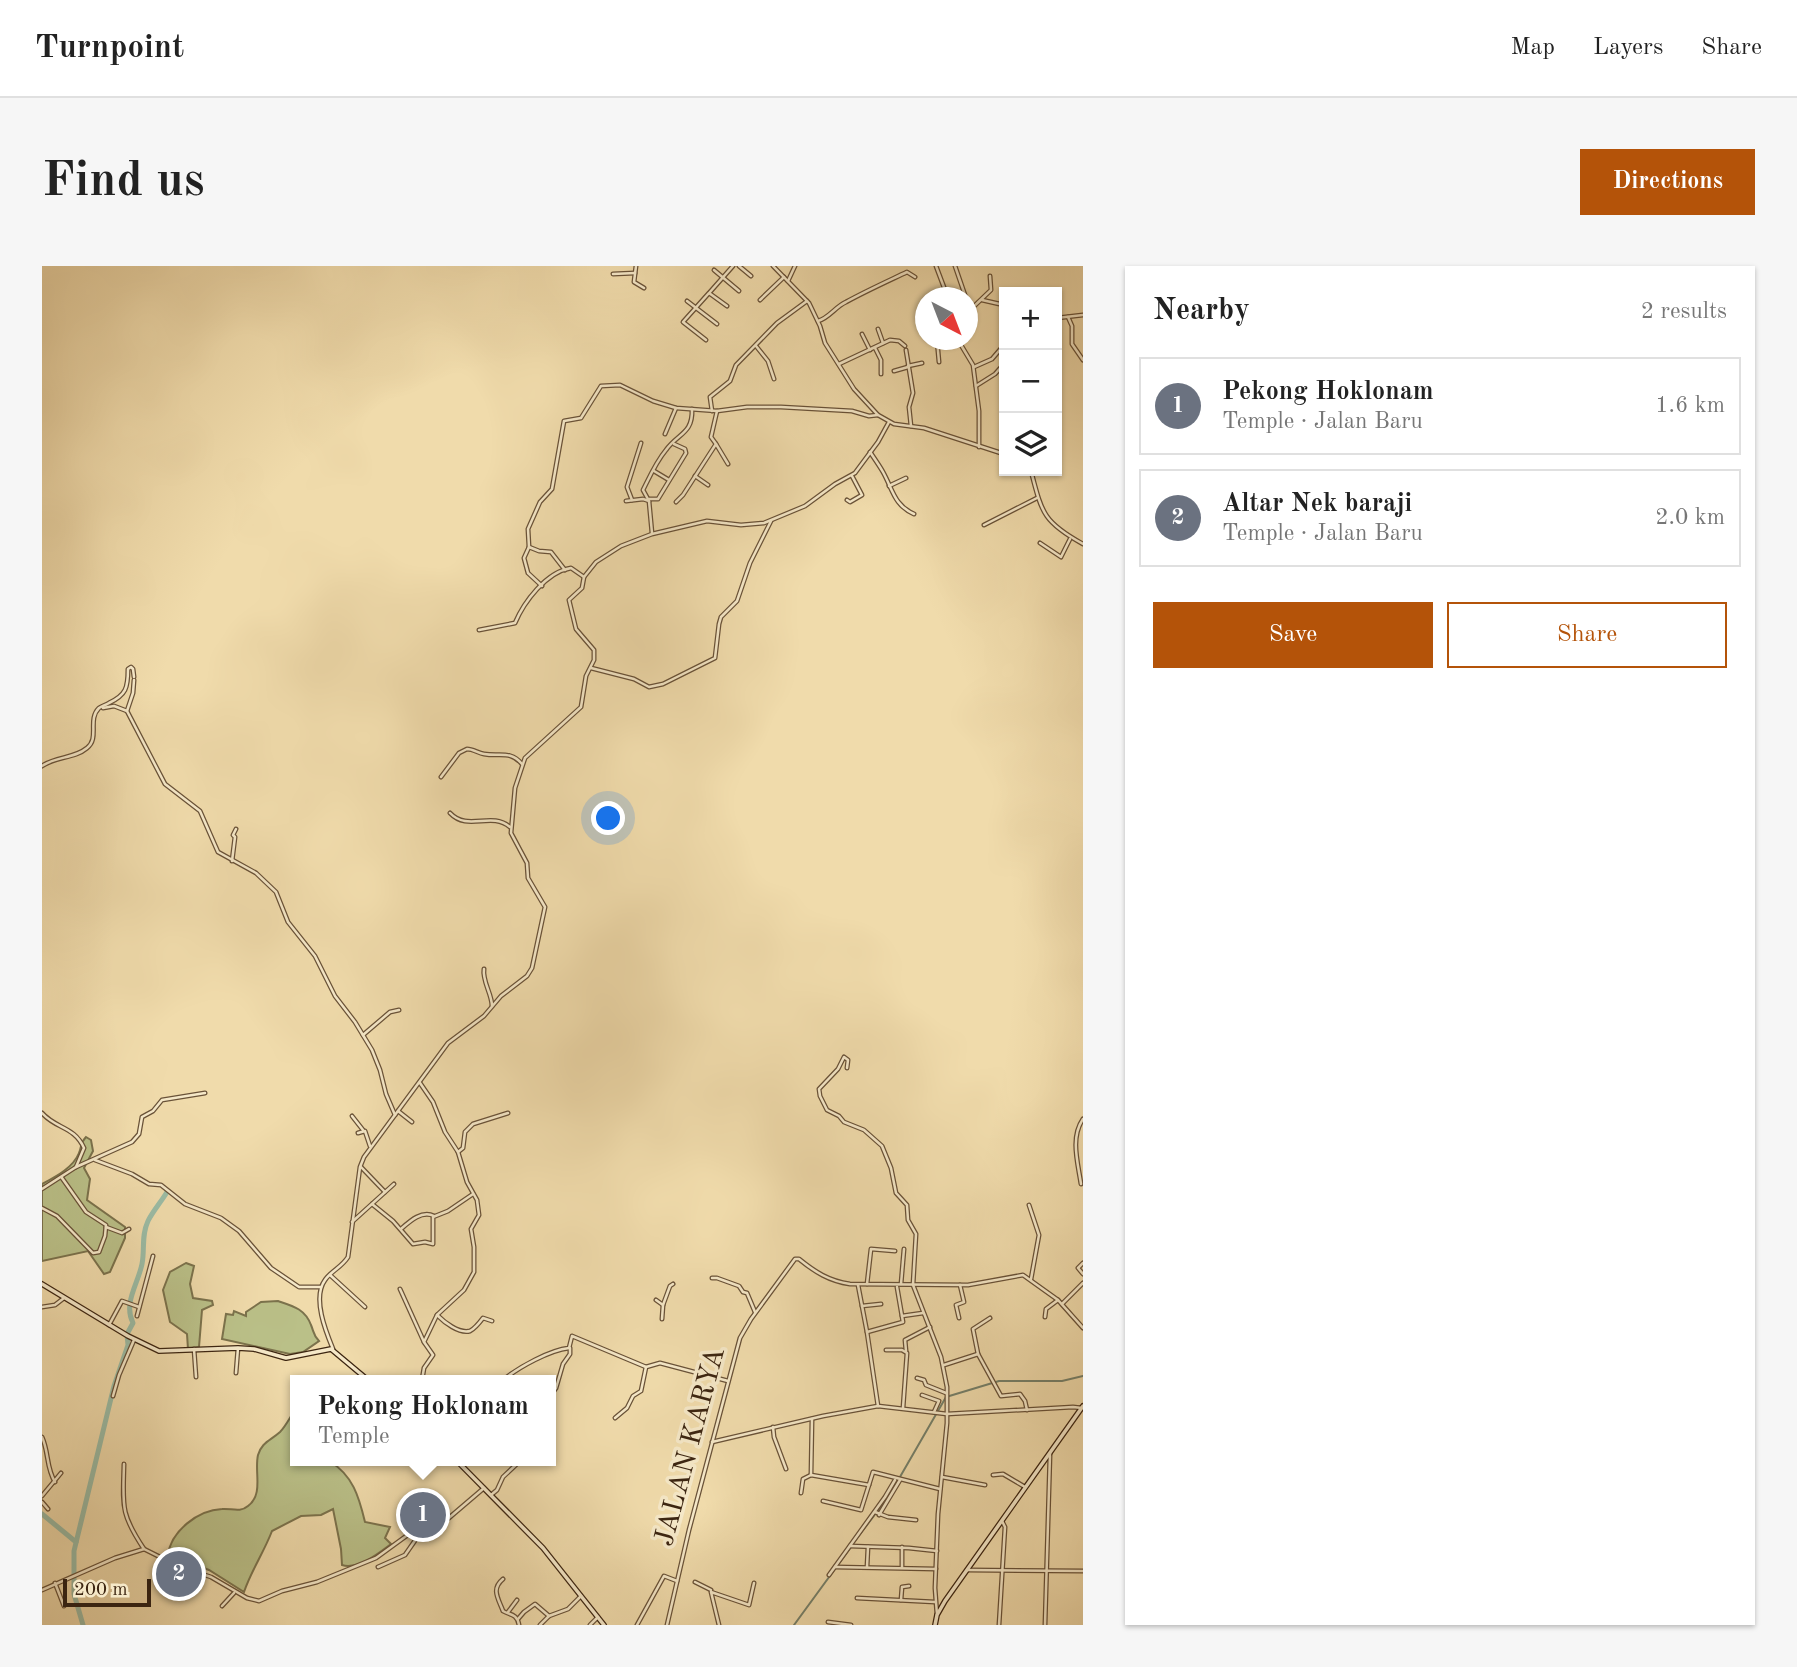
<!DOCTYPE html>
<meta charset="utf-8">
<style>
body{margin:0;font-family:"Old Standard TT",serif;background:#f6f6f6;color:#222}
.controls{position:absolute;right:21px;top:21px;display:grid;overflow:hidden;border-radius:0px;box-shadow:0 2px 5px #0004}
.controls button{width:63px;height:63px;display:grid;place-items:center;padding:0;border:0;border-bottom:2px solid #e0e0e0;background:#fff;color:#222;font:35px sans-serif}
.compass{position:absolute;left:873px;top:21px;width:63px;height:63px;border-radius:50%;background:#fff;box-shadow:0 2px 5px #0004;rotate:138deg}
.scale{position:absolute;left:21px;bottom:18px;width:88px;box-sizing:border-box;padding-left:7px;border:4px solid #3c2511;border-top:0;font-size:19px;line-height:24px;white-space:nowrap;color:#3c2511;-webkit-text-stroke:5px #f5e8c8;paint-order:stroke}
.you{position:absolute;left:567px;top:553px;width:24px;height:24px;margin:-18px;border:5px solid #fff;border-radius:50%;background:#1a73e8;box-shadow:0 0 0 10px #1a73e833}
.badge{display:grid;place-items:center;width:46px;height:46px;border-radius:50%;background:#b45309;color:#fff;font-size:23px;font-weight:700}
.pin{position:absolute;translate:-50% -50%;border:4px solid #fff;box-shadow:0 2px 7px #0006}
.popup{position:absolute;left:248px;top:1109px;width:266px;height:91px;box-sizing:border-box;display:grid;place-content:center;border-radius:0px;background:#fff;filter:drop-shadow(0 2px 5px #0005);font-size:23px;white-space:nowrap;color:#767676}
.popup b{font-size:26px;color:#222}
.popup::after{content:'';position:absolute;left:50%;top:100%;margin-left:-14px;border:14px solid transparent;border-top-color:#fff}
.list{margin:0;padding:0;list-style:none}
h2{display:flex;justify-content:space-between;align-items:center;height:91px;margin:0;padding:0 28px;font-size:30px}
h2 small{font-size:23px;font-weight:400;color:#767676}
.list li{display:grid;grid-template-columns:46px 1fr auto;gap:21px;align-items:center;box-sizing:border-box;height:98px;margin:0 14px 14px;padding:0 14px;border:2px solid #e0e0e0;border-radius:0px}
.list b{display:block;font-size:26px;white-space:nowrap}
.list p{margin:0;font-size:23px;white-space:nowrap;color:#767676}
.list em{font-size:23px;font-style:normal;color:#767676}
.actions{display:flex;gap:14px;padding:21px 28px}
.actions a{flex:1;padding:16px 0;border:2px solid #b45309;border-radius:0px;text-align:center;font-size:24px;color:#b45309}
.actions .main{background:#b45309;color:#fff}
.icon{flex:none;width:38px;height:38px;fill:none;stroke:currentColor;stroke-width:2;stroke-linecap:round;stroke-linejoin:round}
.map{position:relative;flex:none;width:1041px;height:1359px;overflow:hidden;border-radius:0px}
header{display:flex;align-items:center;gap:42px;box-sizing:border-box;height:98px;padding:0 35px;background:#fff;border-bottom:2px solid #e0e0e0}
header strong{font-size:33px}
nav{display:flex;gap:38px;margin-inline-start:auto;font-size:24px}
.intro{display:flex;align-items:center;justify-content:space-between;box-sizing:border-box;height:168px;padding:0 42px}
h1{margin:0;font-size:49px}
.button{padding:18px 32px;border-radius:0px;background:#b45309;color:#fff;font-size:24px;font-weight:700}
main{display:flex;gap:42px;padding:0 42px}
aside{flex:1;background:#fff;border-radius:0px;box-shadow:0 2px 5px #0004}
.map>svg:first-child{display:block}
</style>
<header>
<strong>Turnpoint</strong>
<nav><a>Map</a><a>Layers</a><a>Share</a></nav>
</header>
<div class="intro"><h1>Find us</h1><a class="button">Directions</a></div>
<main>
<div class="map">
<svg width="1041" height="1359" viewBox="0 0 1041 1359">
<rect width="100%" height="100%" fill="#f0dbab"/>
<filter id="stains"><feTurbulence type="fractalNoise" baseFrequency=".00286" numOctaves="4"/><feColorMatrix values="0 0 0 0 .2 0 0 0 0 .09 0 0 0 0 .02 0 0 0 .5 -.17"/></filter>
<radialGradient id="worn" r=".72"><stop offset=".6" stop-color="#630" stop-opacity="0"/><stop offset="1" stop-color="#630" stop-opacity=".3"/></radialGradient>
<g fill="#bac088" stroke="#7b724c" stroke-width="2">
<path d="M44 871 49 874 51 885 42 902 48 913 45 934 83 961V972L68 1006 62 1008 46 985 0 995V918C13 911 31 902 37 887 40 880 38 877 44 871Z"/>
<polygon points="144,997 152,1000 148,1018 151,1032 170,1035 171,1039 160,1044 157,1081 146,1083 145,1068 128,1056 121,1024 128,1006"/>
<path d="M236 1035C251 1040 263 1043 269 1059 272 1066 271 1069 277 1075L261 1086 248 1088 180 1073 184 1048 191 1049 192 1045 204 1050V1046L219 1036Z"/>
<path d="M253 1144V1195C262 1195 280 1192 287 1195 311 1209 317 1231 323 1256L348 1261 343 1272 349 1278C337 1287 316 1304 300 1299L299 1283 291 1243 279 1249 259 1250 230 1265C222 1286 209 1305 202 1326L167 1304 126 1289C129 1265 156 1244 180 1243 189 1242 198 1247 206 1240 222 1228 212 1206 216 1189 220 1176 228 1175 238 1166 244 1160 248 1151 253 1144Z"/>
</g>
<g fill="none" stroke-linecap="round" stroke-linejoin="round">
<g stroke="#75806a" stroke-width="2">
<polyline points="812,1276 847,1230 904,1131 957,1115 1020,1115 1041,1110"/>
<polyline points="752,1359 809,1281"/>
</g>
<g stroke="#9bbca5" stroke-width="5">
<polyline points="0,1248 34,1276"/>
<path d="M41 1359 32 1328V1285L72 1120 86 1079 85 1068 91 1057C81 1037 96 1018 100 998 103 983 99 970 106 955 111 945 119 936 125 926"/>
</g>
<g stroke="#695238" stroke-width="5">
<g id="street">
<polyline points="594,0 592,16 602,22"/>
<polyline points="697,0 709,10"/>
<polyline points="731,0 767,37 778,60 783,77 812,123 836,149 852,158 882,162 962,188"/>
<polyline points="894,0 906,32"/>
<polyline points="913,0 924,32"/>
<polyline points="672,4 697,25"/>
<polyline points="571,8 593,7"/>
<polyline points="746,15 753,0"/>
<polyline points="668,26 691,0"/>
<polyline points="904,26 913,32"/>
<polyline points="718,34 742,11"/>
<polyline points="940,34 962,39"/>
<polyline points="645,35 675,58"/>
<polyline points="926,36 928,42"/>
<polyline points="926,46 949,24 948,10"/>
<polyline points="1026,51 1030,60 1030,78 1041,94"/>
<polyline points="1015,52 1041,49"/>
<path d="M776 55C787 52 793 41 804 36 824 25 844 16 865 6L873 11"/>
<polyline points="836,63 841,77"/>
<polyline points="820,68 828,84"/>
<polyline points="664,74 641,56 667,27 685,40"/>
<polyline points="895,74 897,96"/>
<polyline points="916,74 931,99 937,145 937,181"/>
<polyline points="895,75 911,74"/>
<polyline points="714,80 726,95 732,113"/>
<polyline points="833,82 839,94 839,108"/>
<polyline points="864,84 871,127 867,141 869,160"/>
<polyline points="797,98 848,74 857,75 863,80"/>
<polyline points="866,100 880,97"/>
<polyline points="932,101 950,93 962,79"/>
<polyline points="852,105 866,101"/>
<polyline points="934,120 953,108 962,98"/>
<polyline points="670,145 668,131 688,115 694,99 735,57 765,35"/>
<polyline points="623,168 634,142"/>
<polyline points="674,178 686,198"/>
<path d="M828 186C832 192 837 199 841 206 851 224 852 239 872 248"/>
<polyline points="612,205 627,214"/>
<path d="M989 205C1000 247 1001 256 1041 278"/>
<polyline points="653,210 666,219"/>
<polyline points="847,220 864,212"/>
<polyline points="607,233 616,233 644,187 643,183 632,178"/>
<polyline points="590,234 585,221 599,177"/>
<polyline points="805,234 808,236 820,229 810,210"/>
<polyline points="584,235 601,233 607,235 610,267"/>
<path d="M607 235 601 224C608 210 614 196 624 184 636 167 651 168 650 143"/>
<polyline points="634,236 641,229 674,178 669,171 675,145"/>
<polyline points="942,259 995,232"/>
<polyline points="998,277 1019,291 1028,273"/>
<polyline points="487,281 497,285 509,286 523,304"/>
<polyline points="500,320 486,307 482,292 487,281 486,263 498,236 510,223 522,155 539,152 559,120 578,119 611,135 634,142 675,145 705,141 739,141 810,145 827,150 836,149"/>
<path d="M437 364 473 357C482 336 504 306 529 302L542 311"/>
<polyline points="549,402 592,413 607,421 621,418 673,392 677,358 679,351 695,335 708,297 729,255"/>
<polyline points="92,414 91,427 85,445 123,518 158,545 176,586 214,607 234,626 246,656 273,690 293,730 313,756 330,784 338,804 344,828 353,849"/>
<polyline points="61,442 72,440 85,445"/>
<path d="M0 500C14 490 32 493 45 482 58 472 45 454 57 442 60 440 64 439 67 437 84 429 86 422 86 403L89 401 91 403 92 411"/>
<path d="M399 511 417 487 425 483C431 483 436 487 442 488 458 491 468 484 480 498"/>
<path d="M408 547C426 566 449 545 468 561"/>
<polyline points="190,595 193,571 191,569 194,563"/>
<path d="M442 703C440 715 450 728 450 740"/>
<polyline points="321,769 348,746 357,744"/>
<polyline points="805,802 806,794 802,791 796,803 777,823 778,830 785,844 797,850 802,856 822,864 840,880 849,902 854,927 865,939 866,954 874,968 871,1019 899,1091 905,1121 905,1157 896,1248 893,1322 895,1349"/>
<polyline points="378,817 391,836 403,866 416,886 425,916 435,934 437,949 429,963 432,981 432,1006 422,1024 395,1049 382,1076 391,1089 382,1102 380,1114"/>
<polyline points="356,845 370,856"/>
<path d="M0 847C14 863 32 860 42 882L34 901 0 923"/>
<polyline points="310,850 321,864"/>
<polyline points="316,867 323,865 328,880"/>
<polyline points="416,886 421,882 423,866 431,858 466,847"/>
<polyline points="53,894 90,908 107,918 119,919 143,938 179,952 197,965 229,1002 257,1021 279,1021"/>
<polyline points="34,901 90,876 97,868 100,851 111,845 120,834 163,827"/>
<polyline points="319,901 343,926"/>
<path d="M1039 918C1036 897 1028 872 1041 853"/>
<polyline points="330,938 351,955 371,978 383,976 391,978 391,951 406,945 431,928"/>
<polyline points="987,939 997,969 989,1013"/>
<polyline points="0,942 15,950 51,987 57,986 63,970 64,959 44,946 20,912"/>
<polyline points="310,956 352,918"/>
<polyline points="64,961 80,967 87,963"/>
<path d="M359 963C368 955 380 944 392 950"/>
<polyline points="1041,997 1036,1002 1041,1008"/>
<polyline points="288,1009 323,1041"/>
<polyline points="670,1012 675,1012 697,1020 701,1026 705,1027 713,1046"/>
<polyline points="825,1018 829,983 853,985"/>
<polyline points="859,1018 862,983"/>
<polyline points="816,1019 825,1066 836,1140"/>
<polyline points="358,1023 382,1076"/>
<polyline points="614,1034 621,1039"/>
<polyline points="1020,1038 1041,1017"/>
<polyline points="820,1040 839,1038"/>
<polyline points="0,1041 13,1039 22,1032"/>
<path d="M395 1049C402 1056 417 1068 428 1065 432 1063 438 1056 441 1052L450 1055"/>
<polyline points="95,1050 111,990"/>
<polyline points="860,1050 881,1047"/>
<polyline points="1003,1051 1004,1043 1016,1034"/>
<polyline points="917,1052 914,1039 922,1036 918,1019"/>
<polyline points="620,1053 621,1039 628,1020 631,1018"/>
<polyline points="67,1059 80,1035 97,1041"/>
<polyline points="825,1066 861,1056 855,1021"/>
<polyline points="152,1083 154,1111"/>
<path d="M291 1083C284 1066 270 1032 283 1014 289 1005 300 1001 306 991L318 901 322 891 406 777 442 750 459 730 485 710 490 702 503 641 486 612 485 597 469 567 473 522 483 492 539 441 544 410 552 394V384L534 363 527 334 540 322 542 311 554 296 579 280 610 268 665 255 699 259 722 257 763 240 793 218 813 207 836 176 847 156"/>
<polyline points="844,1084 860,1084 865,1087 861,1142"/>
<polyline points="864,1085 863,1074 888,1061"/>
<polyline points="936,1088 931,1063 948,1052"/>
<polyline points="902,1099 936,1088 959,1130 978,1128 983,1135 985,1144"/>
<polyline points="194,1107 196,1082"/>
<polyline points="875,1112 882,1114 884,1119 904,1127"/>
<path d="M461 1114C477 1101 508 1084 527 1082L530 1070 604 1101 618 1097 686 1115"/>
<polyline points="509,1129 514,1122 521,1098 528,1088 528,1082"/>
<polyline points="880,1129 897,1135 892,1146"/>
<polyline points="71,1130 77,1109 92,1074"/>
<polyline points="573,1152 585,1142 591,1130 599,1125 604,1101"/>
<polyline points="731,1161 732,1171 744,1203"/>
<path d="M0 1171C7 1186 4 1202 13 1216"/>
<polyline points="670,1176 781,1150 836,1140 905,1148 1031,1141 1040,1142"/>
<path d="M82 1198C81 1240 78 1247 102 1283"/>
<polyline points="769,1209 770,1153"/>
<polyline points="951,1209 961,1208 983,1221"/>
<polyline points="900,1211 943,1219"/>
<polyline points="759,1227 761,1213 769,1209 827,1219"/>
<polyline points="449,1229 455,1224 461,1211 478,1195"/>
<polyline points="0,1230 19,1207"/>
<polyline points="781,1235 819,1244 831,1206 898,1223"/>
<polyline points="0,1236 6,1243"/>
<polyline points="833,1246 846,1251 874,1254"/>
<polyline points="837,1249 858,1214"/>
<polyline points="808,1280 867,1282 895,1285"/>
<polyline points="336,1301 363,1289 381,1263"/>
<polyline points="793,1301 894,1303"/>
<polyline points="825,1301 826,1281"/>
<polyline points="860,1301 860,1281"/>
<polyline points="925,1304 1041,1305"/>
<polyline points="787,1309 843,1231 853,1214"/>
<path d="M461 1313C449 1323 456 1332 461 1345 467 1349 475 1347 477 1359"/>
<polyline points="653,1316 669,1324"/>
<polyline points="13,1317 22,1340"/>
<polyline points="0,1324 73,1292 102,1283 136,1300 169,1311 205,1332 217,1335 240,1325 275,1316 334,1292 367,1268 401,1257 442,1222"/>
<polyline points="815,1332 893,1336"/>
<polyline points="859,1334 860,1321 867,1320"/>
<polyline points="180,1340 192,1327"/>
<polyline points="466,1346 475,1334"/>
<polyline points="476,1353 482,1346 493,1338 507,1350"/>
<polyline points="786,1356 809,1359"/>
<polyline points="498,1359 507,1350 526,1343 539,1330"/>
<polyline points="548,1359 556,1351"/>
<polyline points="595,1359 622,1310 635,1315"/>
<path d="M625 1359 647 1264 698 1072 709 1053 753 993H757C773 1006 787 1015 808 1018L926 1019 981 1009 1016 1034 1041 1062"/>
<polyline points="677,1359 669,1326 707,1339 712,1317"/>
<polyline points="957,1359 963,1261 960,1255"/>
<polyline points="1003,1359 1008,1188"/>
</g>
</g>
<g stroke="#3c2511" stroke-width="6">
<g id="secondary">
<polyline points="0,1018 86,1070 117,1085 196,1082 212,1083 244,1092 289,1083 326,1114"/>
<polyline points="415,1195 501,1282 562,1359"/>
<polyline points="893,1359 895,1349 903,1335 1041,1140"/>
</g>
</g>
<use href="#street" stroke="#f5e8c8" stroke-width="2.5"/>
<use href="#secondary" stroke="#f5e8c8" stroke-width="3.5"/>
</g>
<g text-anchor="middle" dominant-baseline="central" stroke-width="7" stroke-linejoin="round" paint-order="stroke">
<g font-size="28" fill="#3c2511" stroke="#f5e8c8">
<text transform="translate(649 1181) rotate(-75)">JALAN KARYA</text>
</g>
</g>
<rect width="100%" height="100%" filter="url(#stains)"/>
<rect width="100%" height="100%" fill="url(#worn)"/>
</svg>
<div class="controls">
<button>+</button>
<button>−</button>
<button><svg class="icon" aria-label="layers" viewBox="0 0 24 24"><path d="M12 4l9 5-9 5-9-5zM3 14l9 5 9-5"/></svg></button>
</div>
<svg class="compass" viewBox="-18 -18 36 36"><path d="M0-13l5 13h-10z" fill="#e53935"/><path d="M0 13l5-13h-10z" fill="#767676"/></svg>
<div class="scale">200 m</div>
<div class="you"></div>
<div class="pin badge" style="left:381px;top:1249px;background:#6b7280">1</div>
<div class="popup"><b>Pekong Hoklonam</b>Temple</div>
<div class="pin badge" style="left:137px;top:1308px;background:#6b7280">2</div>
</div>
<aside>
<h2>Nearby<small>2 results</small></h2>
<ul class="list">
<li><span class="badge" style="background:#6b7280">1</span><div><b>Pekong Hoklonam</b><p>Temple · Jalan Baru</p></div><em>1.6 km</em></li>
<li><span class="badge" style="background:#6b7280">2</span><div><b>Altar Nek baraji</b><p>Temple · Jalan Baru</p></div><em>2.0 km</em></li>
</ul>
<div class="actions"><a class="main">Save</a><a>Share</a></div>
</aside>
</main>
